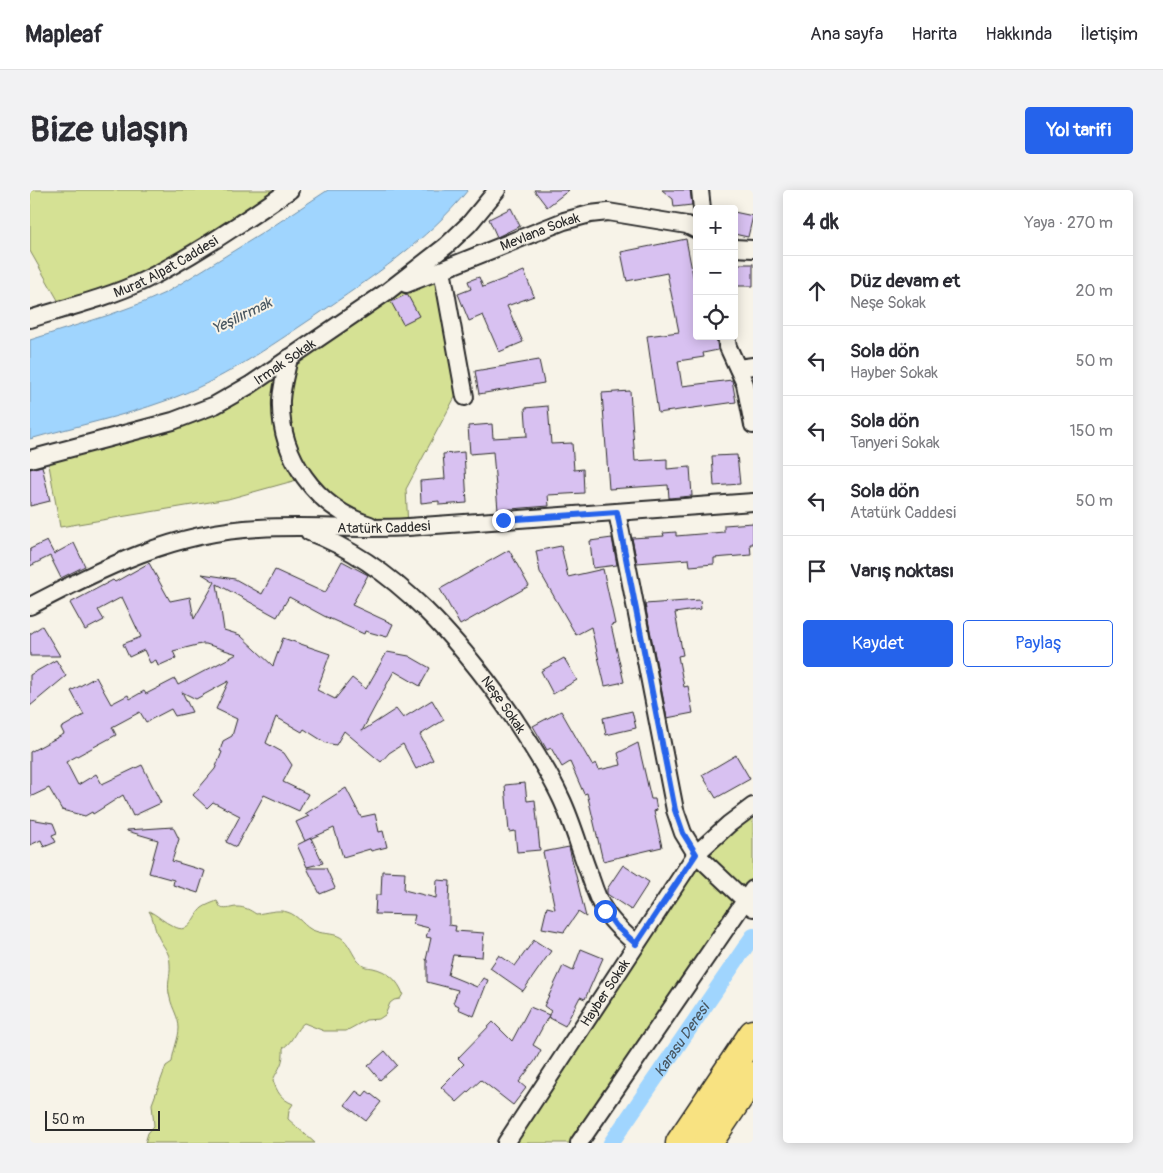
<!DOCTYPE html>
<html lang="tr">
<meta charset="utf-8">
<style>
body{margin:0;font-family:Pangolin,sans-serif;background:#f2f2f3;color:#2b2b33}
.controls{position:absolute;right:15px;top:15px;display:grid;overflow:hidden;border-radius:5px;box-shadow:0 2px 12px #0003}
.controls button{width:45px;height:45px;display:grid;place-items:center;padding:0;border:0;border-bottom:1px solid #e1e1e2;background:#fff;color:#2b2b33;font:25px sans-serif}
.scale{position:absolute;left:15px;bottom:12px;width:115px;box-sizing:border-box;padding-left:5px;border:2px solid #2b2b2b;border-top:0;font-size:14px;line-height:18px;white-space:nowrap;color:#2b2b2b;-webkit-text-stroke:4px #f7f3e8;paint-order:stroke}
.stop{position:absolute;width:15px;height:15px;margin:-11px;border:4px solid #2563eb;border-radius:50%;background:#fff}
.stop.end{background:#2563eb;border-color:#fff;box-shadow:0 1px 5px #0008}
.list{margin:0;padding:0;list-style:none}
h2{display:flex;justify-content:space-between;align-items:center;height:65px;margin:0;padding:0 20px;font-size:21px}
h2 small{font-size:16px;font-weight:400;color:#7c7c81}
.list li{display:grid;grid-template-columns:32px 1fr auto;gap:15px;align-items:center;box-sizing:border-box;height:70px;padding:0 20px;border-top:1px solid #e1e1e2}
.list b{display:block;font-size:19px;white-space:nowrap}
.list p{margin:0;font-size:16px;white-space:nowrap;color:#7c7c81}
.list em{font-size:16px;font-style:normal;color:#7c7c81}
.actions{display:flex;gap:10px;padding:15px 20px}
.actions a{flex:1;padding:11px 0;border:1px solid #2563eb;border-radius:5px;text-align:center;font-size:18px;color:#2563eb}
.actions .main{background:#2563eb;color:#fff}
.icon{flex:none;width:28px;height:28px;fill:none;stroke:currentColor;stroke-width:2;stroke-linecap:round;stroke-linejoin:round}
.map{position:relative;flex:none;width:723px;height:953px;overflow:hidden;border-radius:5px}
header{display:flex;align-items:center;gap:30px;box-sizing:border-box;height:70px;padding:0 25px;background:#fff;border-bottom:1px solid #e1e1e2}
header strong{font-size:24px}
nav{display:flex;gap:28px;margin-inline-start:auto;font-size:18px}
.intro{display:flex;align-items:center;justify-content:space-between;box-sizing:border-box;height:120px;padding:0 30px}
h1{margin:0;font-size:35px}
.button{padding:12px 22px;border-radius:5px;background:#2563eb;color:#fff;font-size:18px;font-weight:700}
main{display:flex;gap:30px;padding:0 30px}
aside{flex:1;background:#fff;border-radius:5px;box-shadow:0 2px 12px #0003}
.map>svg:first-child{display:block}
</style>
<header>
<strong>Mapleaf</strong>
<nav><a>Ana sayfa</a><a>Harita</a><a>Hakkında</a><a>İletişim</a></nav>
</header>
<div class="intro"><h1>Bize ulaşın</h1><a class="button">Yol tarifi</a></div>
<main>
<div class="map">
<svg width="723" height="953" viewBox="0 0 723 953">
<rect width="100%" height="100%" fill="#f7f3e8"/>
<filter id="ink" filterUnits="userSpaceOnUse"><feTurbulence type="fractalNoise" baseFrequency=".02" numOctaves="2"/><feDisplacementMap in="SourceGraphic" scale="10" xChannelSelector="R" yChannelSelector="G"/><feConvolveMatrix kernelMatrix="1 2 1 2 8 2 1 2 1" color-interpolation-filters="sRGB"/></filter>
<g filter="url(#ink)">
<g fill="#d5e194" stroke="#808660">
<polygon points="0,0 260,0 148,72 33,119 0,61"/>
<polygon points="412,80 435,206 425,207 376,299 378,337 351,338 274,288 198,309 30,337 17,264 185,215 358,101"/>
<polygon points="723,616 723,699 549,953 476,953 647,691"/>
<path d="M187 711 191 718C198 720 201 717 207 717 215 717 220 720 226 724 236 723 248 719 257 722 269 725 274 738 285 741 295 745 306 742 314 750 321 757 324 769 332 775 336 778 338 777 343 778 357 781 368 790 373 804L370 809 364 810 360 813 355 825 349 829 336 830 316 841H294L274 833C265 839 264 851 253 858 254 874 249 877 243 890 247 902 251 909 263 914L259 920 258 929 285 953H115L118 943 124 936 122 914 136 876 142 872C143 860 149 848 149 838 149 828 142 818 140 808 136 794 141 786 140 774 140 761 132 756 128 746 124 738 124 729 119 721 127 725 134 732 143 736 161 746 162 726 172 718 176 715 182 713 187 711Z"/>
</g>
<path fill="#a0d5fe" stroke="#7191aa" d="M298 0H438C397 51 341 88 287 125 239 157 190 192 135 211 91 227 45 236 0 249V150L79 125 117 111 137 102 231 44Z"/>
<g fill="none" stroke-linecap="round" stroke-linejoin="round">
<path stroke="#a0d5fe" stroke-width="16" id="s1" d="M581 953 723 746"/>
</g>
<g fill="#d8c1f1" stroke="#2b2b2b">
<polygon points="504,0 539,0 517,17"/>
<polygon points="632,0 660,0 662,15 644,17 643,9"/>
<polygon points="481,18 490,36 467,47 459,29"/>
<polygon points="704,22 723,26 718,47 704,44"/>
<polygon points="656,49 667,106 667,146 686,146 688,160 673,163 674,167 648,171 652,196 702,190 706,212 628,223 617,146 649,142 637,83 597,91 591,62"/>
<rect x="704" y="74" width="19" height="22"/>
<polygon points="494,81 504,106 477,116 493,152 469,162 453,125 439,131 428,104 441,99 438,91 449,87 453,97"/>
<polygon points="377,104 389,126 373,134 361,112"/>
<polygon points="509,170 514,193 449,204 445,181"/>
<polygon points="600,201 605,271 637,269 637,279 660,277 662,306 639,308 638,295 579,299 572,203"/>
<polygon points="518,216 521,254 542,253 544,280 553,279 554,303 518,305 519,316 468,320 463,262 440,264 438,236 462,234 463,248 497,246 495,218"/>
<polygon points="434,262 437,313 409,315 409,311 391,313 390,291 415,289 413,264"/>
<polygon points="707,265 710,294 684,296 682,266"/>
<polygon points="12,276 20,311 0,316 0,279"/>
<polygon points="723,333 723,354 720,354 721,365 684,368 684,374 660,376 659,369 607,373 602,348 634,346 633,343 646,342 646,346 694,342 694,335"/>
<polygon points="582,348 587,375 563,378 560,351"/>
<polygon points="17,351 24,364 44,353 55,376 31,388 20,366 0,376 0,359"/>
<polygon points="531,356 538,387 573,379 585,434 581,435 594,492 575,496 561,437 546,445 510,382 506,361"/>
<polygon points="479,360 499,396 430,435 410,399"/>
<polygon points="312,371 338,385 322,415 363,434 357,447 335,441 334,444 294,426 259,407 247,427 187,394 194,440 210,445 243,476 253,448 300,464 287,500 305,509 322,488 336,499 357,462 379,466 400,478 390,496 364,481 332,541 366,519 373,528 402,510 414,530 390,545 403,570 386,579 373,554 359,563 351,572 314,541 306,555 296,553 274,539 272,542 246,527 236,553 254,563 262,575 253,592 278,604 269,621 234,605 206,657 196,652 210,626 183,612 177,618 163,605 185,579 192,562 190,561 193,551 202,546 207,529 186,519 199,491 166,509 152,502 162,522 145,526 141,519 116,532 110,522 82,537 86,545 36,572 48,595 66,584 72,594 112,575 131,613 103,626 93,605 63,624 62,622 55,626 32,620 19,598 0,607 0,562 34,544 31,538 54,525 41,501 66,487 81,514 98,505 100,509 114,501 116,504 145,489 148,495 207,464 176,454 171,454 143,461 146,468 128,476 126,470 120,473 114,460 99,467 93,454 111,447 92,407 68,420 74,430 55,440 40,413 83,390 85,392 119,373 140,411 160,407 164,429 185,392 172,384 205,389 232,404 245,380 295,403"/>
<polygon points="670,410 671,419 645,423 653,465 648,466 654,497 658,496 663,523 637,528 615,414"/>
<polygon points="12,436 30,466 0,466 0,444"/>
<polygon points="534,468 547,490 523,504 511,481"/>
<polygon points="26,470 36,486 0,516 0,485"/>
<polygon points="531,521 562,575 566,573 569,580 591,575 588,563 608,553 621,609 625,609 627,620 624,621 632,657 573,671 557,603 554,604 540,572 532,577 521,558 517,560 503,536"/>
<polygon points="602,521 606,538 576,545 573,528"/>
<polygon points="706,565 720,589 686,608 672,585"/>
<polygon points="495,593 497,611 505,610 510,660 487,662 485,641 479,642 475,595"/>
<polygon points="316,598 331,627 345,624 349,642 353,641 357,657 341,661 340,659 313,667 304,638 275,651 266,632 279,626 275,624"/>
<polygon points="0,629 23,633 27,643 22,645 26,652 14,657 11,650 0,655"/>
<polygon points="143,637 149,649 142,671 175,681 168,703 143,695 144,690 119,683 128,650 97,641 97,640"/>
<polygon points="281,648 293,673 277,677 267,655"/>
<polygon points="539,657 556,727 548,722 534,742 512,738 517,717 525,719 513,662"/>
<polygon points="593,675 619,692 601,720 577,704 577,699"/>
<polygon points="277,678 296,678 305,698 290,704"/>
<polygon points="352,681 375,682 374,700 406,708 407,690 420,691 419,712 419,735 426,736 425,741 454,743 452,767 423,765 418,785 447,797 453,788 458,790 444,826 428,819 429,816 423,813 428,800 397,792 397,770 396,770 401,748 396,747 399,738 383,734 385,725 345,724 346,705 351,705"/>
<polygon points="504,750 521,761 493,801 460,778 469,765 485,776"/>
<polygon points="551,759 573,768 555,809 550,807 535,836 518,827 521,821 514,816 533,776 543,781"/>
<polygon points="500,817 519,825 503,855 511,860 505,871 489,892 496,898 483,915 451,890 427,912 411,897 434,874 428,868 463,832 482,851"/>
<polygon points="355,861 367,875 350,890 338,876"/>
<polygon points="326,901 333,906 337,901 351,912 336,931 315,915"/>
</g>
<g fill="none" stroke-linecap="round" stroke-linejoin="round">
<g stroke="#2b2b2b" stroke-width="20">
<g id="minor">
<polyline points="670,0 672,19"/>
<polyline points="704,58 723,59"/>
<polyline points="412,80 435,207"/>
<path id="s2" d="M376 94 534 31 560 24 578 22 657 35 667 40"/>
<path id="s3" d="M0 129C38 117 77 108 113 91 164 66 212 32 260 0"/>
<polyline points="696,146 698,157 715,194 723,235"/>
<path d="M259 168C256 182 252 195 251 210 249 266 286 318 340 335"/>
<polyline points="708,178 723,176"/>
<path id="s4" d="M0 269 143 231 185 215 220 195 358 101 416 56 439 34 467 0"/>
<polyline points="587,322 645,620 653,643 666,664 723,718"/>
<path id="s5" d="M279 342C365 374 432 453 483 527 500 553 518 580 531 608 543 633 550 661 560 686 564 698 568 711 575 721 583 734 595 744 606 754"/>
<path id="s6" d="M0 416C75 377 143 342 229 338 278 335 328 340 378 337L723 312"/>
<path id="s7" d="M476 953 666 664 699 634 723 616"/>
<polyline points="549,953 723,699"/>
</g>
</g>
<g stroke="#2b2b2b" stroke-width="31">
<g id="trunk">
<polyline points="650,953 723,844"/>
<polyline points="678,953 723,886"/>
</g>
</g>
<use href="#minor" stroke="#f7f3e8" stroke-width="16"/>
<use href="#trunk" stroke="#f8e281" stroke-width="28"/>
</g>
</g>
<g fill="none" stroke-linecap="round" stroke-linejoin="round" filter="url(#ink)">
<polyline stroke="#2563eb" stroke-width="6" points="473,330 587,322 645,620 653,643 666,664 606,754 586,736 575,721"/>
</g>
<g text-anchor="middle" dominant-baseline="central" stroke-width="4" stroke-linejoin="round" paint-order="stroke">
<g font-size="14" fill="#2b2b2b" stroke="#f7f3e8">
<text stroke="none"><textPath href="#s2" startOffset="144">Mevlana Sokak</textPath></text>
<text stroke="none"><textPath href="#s3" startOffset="146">Murat Alpat Caddesi</textPath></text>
<text stroke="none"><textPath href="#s4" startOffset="275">Irmak Sokak</textPath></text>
<text stroke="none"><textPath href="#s6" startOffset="369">Atatürk Caddesi</textPath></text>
<text stroke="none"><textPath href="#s5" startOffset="264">Neşe Sokak</textPath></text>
<text stroke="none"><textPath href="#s7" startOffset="180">Hayber Sokak</textPath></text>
</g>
<g font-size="15" font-style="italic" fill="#485660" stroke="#f7f3e8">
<text transform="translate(212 126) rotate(-26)">Yeşilırmak</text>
<text stroke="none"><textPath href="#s1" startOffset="125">Karasu Deresi</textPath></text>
</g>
</g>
</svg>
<div class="controls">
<button>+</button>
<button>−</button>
<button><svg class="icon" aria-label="locate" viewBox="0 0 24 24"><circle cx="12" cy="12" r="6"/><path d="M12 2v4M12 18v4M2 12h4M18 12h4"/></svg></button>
</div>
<div class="scale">50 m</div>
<div class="stop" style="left:575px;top:721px"></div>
<div class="stop end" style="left:473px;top:330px"></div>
</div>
<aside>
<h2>4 dk<small>Yaya · 270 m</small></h2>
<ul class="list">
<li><svg class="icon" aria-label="ahead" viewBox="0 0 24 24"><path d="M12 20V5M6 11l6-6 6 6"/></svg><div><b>Düz devam et</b><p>Neşe Sokak</p></div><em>20 m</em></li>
<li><svg class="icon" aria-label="left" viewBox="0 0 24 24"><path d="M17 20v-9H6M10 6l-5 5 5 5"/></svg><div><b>Sola dön</b><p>Hayber Sokak</p></div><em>50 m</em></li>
<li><svg class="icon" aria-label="left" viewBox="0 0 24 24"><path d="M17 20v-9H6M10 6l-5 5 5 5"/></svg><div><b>Sola dön</b><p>Tanyeri Sokak</p></div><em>150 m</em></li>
<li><svg class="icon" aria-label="left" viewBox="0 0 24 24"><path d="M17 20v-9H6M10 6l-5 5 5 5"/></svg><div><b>Sola dön</b><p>Atatürk Caddesi</p></div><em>50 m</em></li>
<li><svg class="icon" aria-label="arrive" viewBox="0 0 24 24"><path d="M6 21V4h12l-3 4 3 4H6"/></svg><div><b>Varış noktası</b></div></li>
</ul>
<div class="actions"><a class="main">Kaydet</a><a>Paylaş</a></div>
</aside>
</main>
